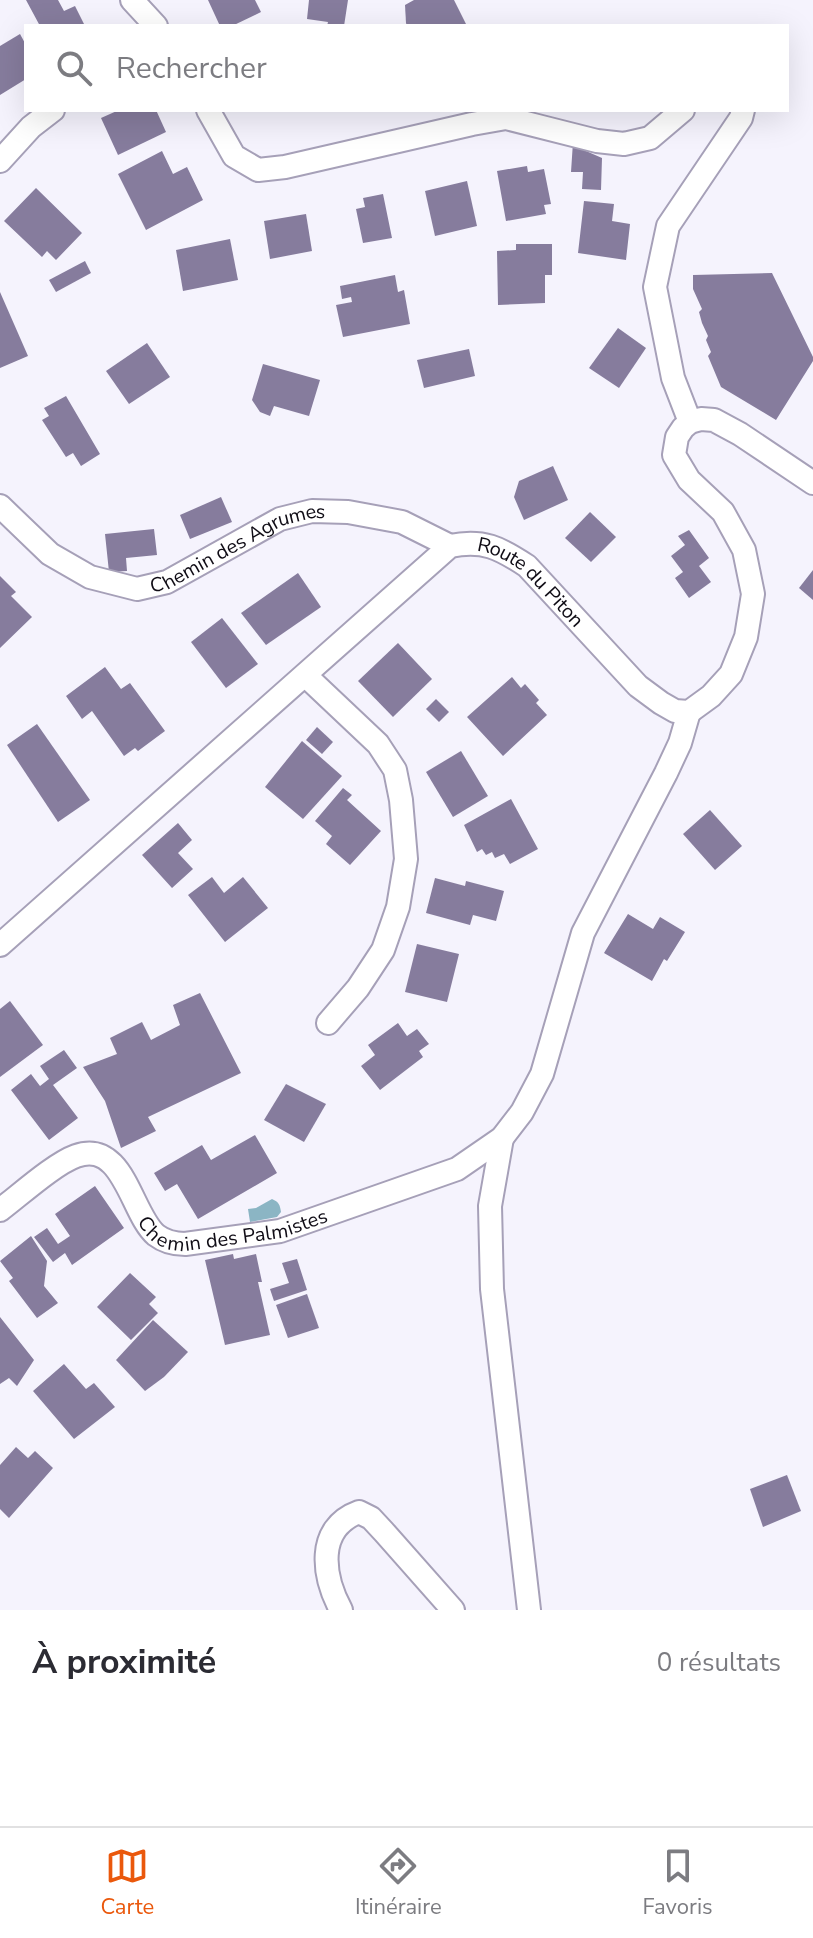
<!DOCTYPE html>
<html lang="fr">
<meta charset="utf-8">
<style>
body{margin:0;font-family:"Nunito Sans",sans-serif;background:#f7f7f7;color:#2b2b33}
.list{margin:0;padding:0;list-style:none}
h2{display:flex;justify-content:space-between;align-items:center;height:104px;margin:0;padding:0 32px;font-size:34px}
h2 small{font-size:26px;font-weight:400;color:#7c7c81}
.icon{flex:none;width:44px;height:44px;fill:none;stroke:currentColor;stroke-width:2;stroke-linecap:round;stroke-linejoin:round}
.map{position:relative;flex:none;width:813px;height:1610px;overflow:hidden}
.search{position:absolute;background:#fff;box-shadow:0 8px 32px #0002;left:24px;right:24px;top:24px;height:88px;display:flex;align-items:center;gap:20px;box-sizing:border-box;padding:0 28px;border-radius:0px;color:#7c7c81;font-size:30px}
.sheet{height:216px;background:#fff}
nav{display:flex;justify-content:space-around;align-items:center;box-sizing:border-box;height:112px;border-top:2px solid #e1e1e2;background:#fff;font-size:22px;color:#7c7c81}
nav a{display:grid;justify-items:center;gap:4px}
nav .on{color:#ea580c}
.map>svg:first-child{display:block}
</style>
<div class="map">
<svg width="813" height="1610" viewBox="0 0 813 1610">
<rect width="100%" height="100%" fill="#f5f3fd"/>
<path fill="#8bb5c4" d="M272 1199C279 1202 280 1205 281 1212L277 1217 250 1222 248 1209 256 1208Z"/>
<g fill="#867c9d">
<polygon points="26,0 58,0 64,11 75,6 85,26 40,26"/>
<polygon points="208,0 255,0 261,12 232,26 220,26"/>
<polygon points="309,0 348,0 344,26 327,26 328,22 307,19"/>
<polygon points="414,0 454,0 467,26 407,26 406,23 405,5"/>
<polygon points="20,34 26,45 26,79 0,95 0,46"/>
<polygon points="119,110 156,110 166,132 118,155 101,118"/>
<polygon points="573,142 586,151 602,158 601,190 582,189 583,172 571,172"/>
<polygon points="162,151 173,174 187,167 203,200 146,230 118,174"/>
<polygon points="527,166 528,172 544,169 551,204 544,205 546,214 506,221 497,171"/>
<polygon points="467,181 477,226 435,236 425,191"/>
<polygon points="36,188 82,233 56,260 47,251 42,257 4,221"/>
<polygon points="383,194 392,238 363,243 356,209 365,207 363,198"/>
<polygon points="584,201 614,204 612,221 630,224 626,260 578,253"/>
<polygon points="306,214 312,251 270,259 264,221"/>
<polygon points="230,239 238,280 183,291 176,250"/>
<polygon points="516,244 552,244 552,275 545,275 545,303 498,305 497,251 516,250"/>
<polygon points="85,261 91,273 56,292 49,280"/>
<polygon points="772,273 813,357 813,361 776,420 721,387 708,356 711,352 706,340 708,336 702,323 699,312 702,309 693,289 693,275"/>
<polygon points="395,275 398,292 404,290 410,324 343,337 336,305 352,302 351,297 342,299 340,286"/>
<polygon points="0,292 28,356 0,368"/>
<polygon points="618,328 646,348 619,388 589,368"/>
<polygon points="147,343 170,377 129,404 106,371"/>
<polygon points="469,349 475,376 424,388 417,360"/>
<polygon points="263,364 320,380 309,416 274,406 270,416 260,412 252,400"/>
<polygon points="66,396 100,454 81,466 73,453 66,457 42,420 49,416 44,408"/>
<polygon points="553,466 568,500 524,520 514,497 519,481"/>
<polygon points="221,497 232,522 190,539 180,515"/>
<polygon points="590,512 616,537 591,562 565,538"/>
<polygon points="154,529 157,555 126,558 127,571 109,572 105,534"/>
<polygon points="689,530 709,558 699,566 711,582 689,598 675,578 683,572 671,556 685,545 678,536"/>
<polygon points="813,570 813,600 799,588"/>
<polygon points="298,573 321,607 266,645 241,613"/>
<polygon points="0,576 16,592 11,596 32,617 0,648"/>
<polygon points="222,618 258,664 226,688 191,642"/>
<polygon points="398,643 432,679 393,717 358,681"/>
<polygon points="105,667 121,689 130,683 165,731 138,751 135,748 124,756 92,711 82,719 66,696"/>
<polygon points="512,677 521,688 525,684 539,700 536,703 547,715 503,756 467,717"/>
<polygon points="436,699 449,712 439,722 426,709"/>
<polygon points="37,724 90,800 58,822 7,745"/>
<polygon points="317,727 333,742 322,754 306,740"/>
<polygon points="302,741 342,776 303,819 265,787"/>
<polygon points="461,751 488,796 453,817 426,772"/>
<polygon points="343,788 352,795 347,800 381,831 350,865 326,844 332,836 315,821"/>
<polygon points="511,799 538,849 510,864 504,854 495,858 492,852 486,855 482,849 477,852 464,825"/>
<polygon points="710,810 742,846 715,870 683,834"/>
<polygon points="178,823 192,840 178,853 193,869 172,888 142,855"/>
<polygon points="212,877 224,893 243,877 268,908 225,942 188,895"/>
<polygon points="435,878 465,886 466,881 504,891 496,921 473,915 470,925 426,913"/>
<polygon points="628,914 653,929 660,917 685,932 667,961 664,959 652,981 604,953"/>
<polygon points="417,944 459,954 447,1002 405,992"/>
<polygon points="200,993 241,1073 148,1117 156,1131 121,1148 105,1101 83,1067 117,1054 110,1038 142,1022 151,1040 180,1025 173,1005"/>
<polygon points="10,1001 43,1045 0,1077 0,1009"/>
<polygon points="398,1023 407,1036 417,1029 429,1044 419,1051 423,1057 380,1090 361,1066 375,1055 368,1045"/>
<polygon points="64,1050 77,1068 53,1085 78,1118 49,1140 11,1090 31,1074 40,1086 49,1079 40,1066"/>
<polygon points="286,1084 326,1104 304,1142 264,1120"/>
<polygon points="255,1135 277,1173 198,1219 177,1184 165,1191 154,1173 202,1145 211,1160"/>
<polygon points="95,1186 124,1228 72,1265 65,1253 53,1262 34,1237 47,1228 58,1244 70,1236 55,1214"/>
<polygon points="31,1236 47,1261 44,1286 58,1303 37,1318 9,1281 13,1278 0,1261"/>
<polygon points="233,1254 234,1259 256,1254 262,1282 258,1282 270,1335 225,1345 205,1260"/>
<polygon points="297,1259 307,1290 274,1301 270,1289 289,1283 282,1263"/>
<polygon points="130,1273 156,1297 149,1304 158,1313 131,1340 97,1307"/>
<polygon points="307,1294 319,1328 288,1338 276,1305"/>
<polygon points="0,1317 34,1360 17,1386 9,1378 0,1384"/>
<polygon points="153,1320 188,1352 164,1377 145,1391 116,1360"/>
<polygon points="64,1364 86,1389 94,1383 115,1407 74,1439 33,1391"/>
<polygon points="16,1447 28,1458 35,1451 53,1468 9,1518 0,1509 0,1465"/>
<polygon points="787,1475 801,1511 763,1527 750,1489"/>
</g>
<g fill="none" stroke-linecap="round" stroke-linejoin="round">
<g stroke="#a6a0b8" stroke-width="26">
<g id="minor">
<polyline points="132,0 156,26"/>
<polyline points="208,110 234,156 258,170 285,167 472,124 506,118 597,141 624,144 650,138 683,110"/>
<polyline points="0,161 31,127 53,110"/>
<polyline points="690,422 673,378 655,287 668,226 741,118 743,110"/>
<path id="s1" d="M0 506 50 554 90 577 137 589 167 582 280 519 312 511 348 512 402 522 450 546"/>
<polyline points="306,676 378,744 395,770 401,800 406,859 398,907 383,950 358,988 328,1023"/>
<path id="s2" d="M0 945 450 546C483 539 500 548 527 566L638 686 661 703 675 711 689 712 711 696 731 674 746 637 753 594 744 550 723 512 689 480 674 455 677 437 683 428 690 422 701 419 714 420 740 434 813 483"/>
<polyline points="502,1138 490,1206 492,1289 529,1610"/>
<path id="s3" d="M0 1210C20 1195 54 1164 76 1156 124 1139 131 1214 156 1235 165 1242 174 1244 185 1244L280 1231 457 1169 502 1138 522 1112 542 1074 583 933 666 773 680 743 689 712"/>
<path d="M341 1610C323 1577 315 1528 359 1512L371 1518 384 1532 453 1610"/>
</g>
</g>
<use href="#minor" stroke="#fff" stroke-width="22"/>
</g>
<g text-anchor="middle" dominant-baseline="central" stroke-width="8" stroke-linejoin="round" paint-order="stroke">
<g font-size="20" fill="#0f0c15" stroke="#fff">
<text stroke="none"><textPath href="#s1" startOffset="274">Chemin des Agrumes</textPath></text>
<text stroke="none"><textPath href="#s2" startOffset="696">Route du Piton</textPath></text>
<text stroke="none"><textPath href="#s3" startOffset="294">Chemin des Palmistes</textPath></text>
</g>
</g>
</svg>
<div class="search"><svg class="icon" aria-label="search" viewBox="0 0 24 24"><circle cx="10" cy="10" r="6"/><path d="M15 15l6 6"/></svg>Rechercher</div>
</div>
<section class="sheet">
<h2>À proximité<small>0 résultats</small></h2>
<ul class="list">
</ul>
</section>
<nav>
<a class="on"><svg class="icon" aria-label="map" viewBox="0 0 24 24"><path d="M3 6l6-2 6 2 6-2v14l-6 2-6-2-6 2zM9 4v14M15 6v14"/></svg>Carte</a>
<a><svg class="icon" aria-label="directions" viewBox="0 0 24 24"><path d="M12 3l9 9-9 9-9-9zM9 14v-3h6M13 9l2 2-2 2"/></svg>Itinéraire</a>
<a><svg class="icon" aria-label="saved" viewBox="0 0 24 24"><path d="M7 4h10v16l-5-4-5 4z"/></svg>Favoris</a>
</nav>
